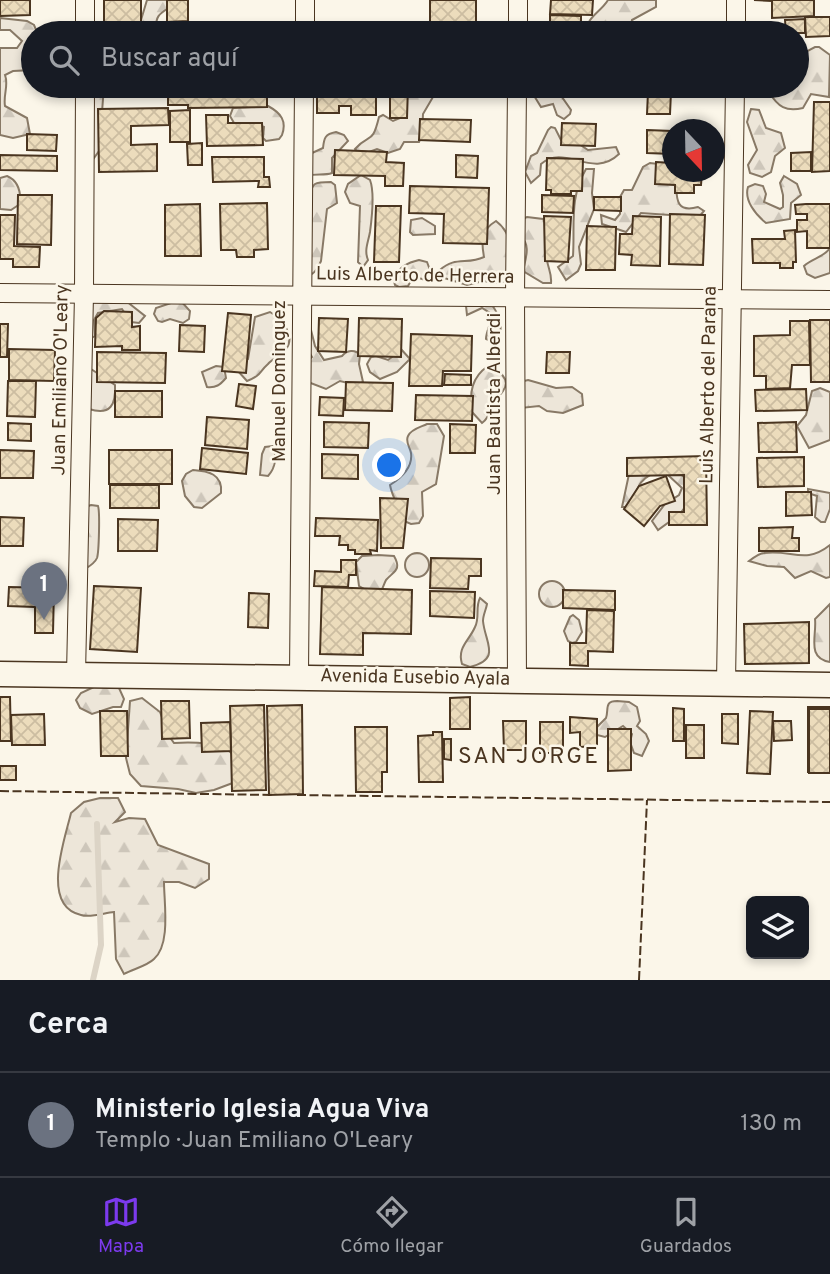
<!DOCTYPE html>
<html lang="es">
<meta charset="utf-8">
<style>
body{margin:0;font-family:Overpass,sans-serif;background:#242831;color:#f1f3f6}
.controls{position:absolute;right:21px;bottom:21px;display:grid;overflow:hidden;border-radius:10px;box-shadow:0 4px 10px #0003}
.controls button{width:63px;height:63px;display:grid;place-items:center;padding:0;border:0;border-bottom:2px solid #363941;background:#171b24;color:#f1f3f6;font:35px sans-serif}
.compass{position:absolute;left:662px;top:119px;width:63px;height:63px;border-radius:50%;background:#171b24;box-shadow:0 4px 10px #0003;rotate:158deg}
.you{position:absolute;left:390px;top:466px;width:24px;height:24px;margin:-18px;border:5px solid #fff;border-radius:50%;background:#1a73e8;box-shadow:0 0 0 10px #1a73e833}
.badge{display:grid;place-items:center;width:46px;height:46px;border-radius:50%;background:#7c3aed;color:#fff;font-size:23px;font-weight:700}
.pin{position:absolute;translate:-50% -58px;filter:drop-shadow(0 2px 4px #0008)}
.pin::after{content:'';position:absolute;top:37px;width:24px;height:21px;background:inherit;clip-path:polygon(0 0,100% 0,50% 100%)}
.list{margin:0;padding:0;list-style:none}
h2{display:flex;justify-content:space-between;align-items:center;height:91px;margin:0;padding:0 28px;font-size:30px}
h2 small{font-size:23px;font-weight:400;color:#9ea1a6}
.list li{display:grid;grid-template-columns:46px 1fr auto;gap:21px;align-items:center;box-sizing:border-box;height:105px;padding:0 28px;border-top:2px solid #363941}
.list b{display:block;font-size:26px;white-space:nowrap}
.list p{margin:0;font-size:23px;white-space:nowrap;color:#9ea1a6}
.list em{font-size:23px;font-style:normal;color:#9ea1a6}
.icon{flex:none;width:38px;height:38px;fill:none;stroke:currentColor;stroke-width:2;stroke-linecap:round;stroke-linejoin:round}
.map{position:relative;flex:none;width:830px;height:980px;overflow:hidden}
.search{position:absolute;background:#171b24;box-shadow:0 4px 10px #0003;left:21px;right:21px;top:21px;height:77px;display:flex;align-items:center;gap:18px;box-sizing:border-box;padding:0 24px;border-radius:38px;color:#9ea1a6;font-size:26px}
.sheet{height:196px;background:#171b24}
nav{display:flex;justify-content:space-around;align-items:center;box-sizing:border-box;height:98px;border-top:2px solid #363941;background:#171b24;font-size:19px;color:#9ea1a6}
nav a{display:grid;justify-items:center;gap:4px}
nav .on{color:#7c3aed}
.map>svg:first-child{display:block}
</style>
<div class="map">
<svg width="830" height="980" viewBox="0 0 830 980">
<defs>
<pattern id="forest-firs" width="22" height="20" patternUnits="userSpaceOnUse" patternTransform="scale(1.75)"><rect width="22" height="20" fill="#ede6d9"/><path d="M5 1l3.5 6h-7zM16 11l3.5 6h-7z" fill="#cdc6ba"/></pattern>
<pattern id="building-cross-hatch" width="8" height="8" patternUnits="userSpaceOnUse" patternTransform="scale(1.75)"><rect width="8" height="8" fill="#ecdcbc"/><path d="M0 0l8 8M0 8l8-8" fill="none" stroke="#ccbda1"/></pattern>
</defs>
<rect width="100%" height="100%" fill="#fbf6e9"/>
<g fill="url(#forest-firs)" stroke="#887966" stroke-width="2">
<path d="M147 0H167V9C159 14 156 17 156 27L149 31 142 29 141 20Z"/>
<path d="M608 0H656V7L632 20 630 33H586C586 17 601 12 608 0Z"/>
<path d="M0 18 27 21 34 25 37 32 33 33V70L13 71 5 75C9 85 3 95 5 106L27 118 30 134 13 138 0 135V48H17L22 41 10 30H0Z"/>
<path d="M815 47H819L830 55 829 97 811 94 803 108C786 112 778 107 769 92L744 89 741 86H797V50L804 53Z"/>
<polygon points="85,86 104,86 99,151 94,158 88,153"/>
<polygon points="542,86 560,86 562,97 571,110 570,114 564,119 557,115 553,104 541,107 533,94"/>
<path d="M414 89 427 91 433 97 423 114 422 135 419 142H404L400 149 388 153 377 149 369 152 357 151 355 149C370 132 372 146 379 117L383 115 393 121 400 118 406 96Z"/>
<path d="M268 106C281 113 287 121 282 135L279 139 266 141 263 138 264 127 254 123H234L230 116 233 108Z"/>
<polygon points="751,109 759,110 766,128 781,133 785,148 775,156 771,172 762,177 750,173 748,165 757,150 747,122"/>
<path d="M551 127 555 128 561 140 576 142 588 150 616 147 619 154C592 180 565 143 541 164L540 175 531 183 525 172 531 156 537 153 548 130Z"/>
<path d="M336 132 344 135 348 141 332 158V173C324 176 316 173 306 176L312 153 323 148C324 138 325 134 336 132Z"/>
<path d="M650 163C657 164 667 164 672 169 682 181 666 216 698 207L704 211 699 217 641 213 626 232 602 224 601 215 615 220 620 214V197L624 190H632L643 167Z"/>
<path d="M586 169H594L592 193 594 209 579 247 581 264 578 271 566 280 558 267 573 256C575 224 569 198 586 169Z"/>
<path d="M361 175 370 180C375 193 372 217 370 232 368 243 364 250 368 260L363 267 358 262 360 206 350 203 345 192 348 184Z"/>
<path d="M7 176C19 181 21 192 20 204L11 210 0 209V178Z"/>
<path d="M784 176 797 184 801 195 791 203 790 219 766 223C755 214 744 200 748 187L755 184 763 186 766 194 764 202 780 209 783 207V195L780 183Z"/>
<path d="M331 182 335 185 337 203 327 209 321 261C317 270 314 275 304 277 305 262 304 192 315 184 318 182 326 182 331 182Z"/>
<path d="M527 217 543 219C551 231 546 246 547 260 548 268 552 274 551 283H543L523 271C526 257 531 245 520 235V220Z"/>
<polygon points="422,218 435,226 435,234 413,235 410,232 411,220"/>
<path d="M496 221C515 235 513 261 506 281L498 283 483 281 467 285 444 278 440 270C455 256 467 265 484 257 481 241 481 230 496 221Z"/>
<path d="M830 248V273L815 278 807 274 804 266C812 258 823 258 830 248Z"/>
<path d="M419 260 427 262 430 270 429 278 425 280 416 277 412 279 408 286 399 287 395 285 393 277C401 267 406 263 419 260Z"/>
<polygon points="180,300 190,311 189,319 183,323 170,319 162,322 158,321 154,314 156,308"/>
<polygon points="126,301 145,316 139,323 131,322 122,309 98,313 94,320 95,336 88,340 90,302"/>
<path d="M492 305C499 315 504 326 498 339L490 341 486 339C486 330 494 320 490 313L482 308 467 315 466 306Z"/>
<path d="M270 312C282 319 296 336 286 349 281 356 273 358 268 364 258 373 262 375 247 381L237 370 240 362 248 359 255 317Z"/>
<path d="M310 326 315 346 324 360 342 356C347 350 355 349 360 355L359 364 363 382 356 385 340 381 326 389 308 382 306 362 312 357 308 350Z"/>
<polygon points="400,348 410,359 397,372 380,379 370,372 367,364 371,357 376,356 388,360 392,357 394,349"/>
<path d="M216 366 224 367 226 378C220 385 216 388 207 387L202 372Z"/>
<path d="M488 366C498 370 512 379 503 391 500 396 495 398 492 404 488 412 490 417 482 423L472 412C469 392 472 377 488 366Z"/>
<path d="M91 369 115 385C116 404 111 416 89 409L83 370Z"/>
<polygon points="528,380 556,388 572,387 582,394 583,405 563,413 547,411 539,406 521,408 520,382"/>
<polygon points="820,388 830,392 830,440 809,448 797,426 806,415 812,391"/>
<path d="M427 424H437L444 436 436 484 422 492 423 516 419 523 411 524 404 521C400 509 392 497 390 485 401 478 413 467 411 453 410 447 405 442 408 436 411 429 421 427 427 424Z"/>
<path d="M273 446C277 458 276 467 268 476L260 475 262 454 265 447Z"/>
<path d="M193 470C208 471 223 474 221 493L202 508 194 507 185 496 182 481 186 474Z"/>
<path d="M629 474 650 475C635 483 639 494 626 507H622Z"/>
<polygon points="668,475 682,475 685,478 685,507 680,514 658,530 652,521 665,504 679,495 682,488"/>
<polygon points="808,489 830,493 830,509 825,522 821,522 815,517 817,496 808,493"/>
<path d="M91 505 98 506C100 511 99 552 97 558 95 563 90 566 85 569L83 508Z"/>
<path d="M830 545V577L826 578 811 571 795 578 784 567 767 566 749 561C753 558 760 553 764 553 792 549 805 565 830 545Z"/>
<circle cx="417" cy="565" r="12"/>
<path d="M378 555 394 556C402 570 394 571 386 580 384 584 383 588 381 591L366 590 359 586 356 562 362 556Z"/>
<circle cx="552" cy="594" r="13"/>
<path d="M480 598 487 604C486 610 483 615 483 621 485 643 502 659 470 667L462 664C457 647 469 641 475 627 480 618 475 607 480 598Z"/>
<path d="M830 604V662C806 658 817 636 815 619Z"/>
<polygon points="573,615 579,620 582,632 576,642 572,643 568,641 564,631 570,617"/>
<polygon points="96,686 119,688 124,699 121,707 113,707 92,714 80,708 76,700 81,693"/>
<path d="M142 698 160 712 169 736 174 743C189 742 227 741 235 758 237 764 237 775 238 781L214 790 196 793 178 789 141 786 130 774 126 758 130 701Z"/>
<path d="M617 701 629 702 637 707 640 721 637 726 646 734 649 741 642 756 634 753 630 742 632 734 623 726 605 737 597 735V727L606 718C609 709 604 701 617 701Z"/>
<path d="M100 798H118L125 812 115 822 129 818 145 819 158 845 209 864V879L195 888 179 882H164C164 903 171 944 154 959 147 966 133 969 124 974L116 959 114 912C104 913 90 918 81 915 40 906 65 839 71 813L84 802Z"/>
</g>
<g fill="none" stroke-linecap="round" stroke-linejoin="round">
<polyline stroke="#dcd4c6" stroke-width="6" points="93,980 101,945 97,824"/>
</g>
<g fill="url(#building-cross-hatch)" stroke="#4a3520" stroke-width="2">
<polygon points="0,0 30,0 30,15 0,16"/>
<polygon points="104,0 141,0 141,24 104,25"/>
<polygon points="167,0 188,0 188,21 167,22"/>
<polygon points="430,0 476,0 476,25 470,25 470,30 430,29"/>
<polygon points="551,0 593,0 592,15 550,14"/>
<polygon points="754,0 814,0 814,16 772,18 772,1"/>
<polygon points="550,15 581,16 581,33 550,33"/>
<polygon points="805,17 830,17 830,36 806,37"/>
<polygon points="805,19 805,33 786,33 785,20"/>
<polygon points="168,86 267,86 267,107 188,108 188,105 168,105"/>
<polygon points="321,86 408,86 407,118 390,118 390,94 376,94 376,115 351,115 351,106 339,106 339,113 317,113 317,96 325,96 325,93 321,92"/>
<polygon points="649,86 693,86 693,90 649,89"/>
<polygon points="648,92 671,92 670,114 647,114"/>
<polygon points="814,102 830,102 830,171 812,172"/>
<polygon points="168,108 169,125 131,126 131,145 157,144 157,171 99,172 98,109"/>
<polygon points="190,110 190,142 170,142 170,111"/>
<polygon points="206,115 228,115 228,123 262,123 263,145 207,146"/>
<polygon points="420,119 471,120 470,142 419,140"/>
<polygon points="562,123 596,124 595,146 561,145"/>
<polygon points="647,130 672,131 672,154 647,153"/>
<polygon points="27,134 57,135 56,151 27,150"/>
<polygon points="202,143 202,165 188,165 187,144"/>
<polygon points="335,150 387,152 386,162 404,163 403,186 385,186 385,176 334,175"/>
<polygon points="811,152 811,171 791,171 791,153"/>
<polygon points="0,155 57,156 57,171 0,170"/>
<polygon points="456,155 478,156 477,178 456,177"/>
<polygon points="212,157 264,157 264,177 269,177 270,187 258,187 259,181 213,182"/>
<polygon points="547,158 583,159 582,191 571,191 571,194 551,194 551,190 546,190"/>
<polygon points="656,162 672,163 672,172 702,172 701,185 694,185 694,193 675,193 675,185 655,184"/>
<polygon points="410,186 489,188 487,244 443,243 444,214 409,213"/>
<polygon points="18,195 52,195 51,245 17,244"/>
<polygon points="542,195 574,196 573,213 542,212"/>
<polygon points="594,197 621,197 621,211 594,210"/>
<polygon points="267,203 268,249 254,250 254,257 237,257 236,250 221,250 220,204"/>
<polygon points="200,204 201,256 165,256 165,205"/>
<polygon points="806,204 830,204 830,248 807,248 807,231 797,232 797,220 807,220 807,214 796,214 795,205"/>
<polygon points="376,206 401,206 399,262 374,262"/>
<polygon points="670,214 705,215 703,265 669,264"/>
<polygon points="0,215 15,215 14,246 40,247 39,267 13,267 13,259 0,259"/>
<polygon points="544,216 571,217 568,262 545,261"/>
<polygon points="633,216 661,217 660,266 631,265 632,255 619,254 620,234 632,234"/>
<polygon points="587,226 616,227 615,270 586,270"/>
<polygon points="795,230 796,262 793,262 793,268 780,268 780,263 753,263 752,239 785,239 784,231"/>
<polygon points="104,311 132,312 132,327 140,326 140,350 122,350 122,346 95,347 96,318"/>
<polygon points="228,313 251,315 246,373 222,371"/>
<polygon points="319,318 348,319 346,352 318,351"/>
<polygon points="359,318 402,319 401,357 358,356"/>
<polygon points="810,320 830,320 830,382 811,382"/>
<polygon points="790,321 809,321 810,365 792,365 790,388 766,389 766,376 754,376 754,336 790,335"/>
<polygon points="0,324 8,324 7,357 0,357"/>
<polygon points="180,325 205,326 204,352 179,351"/>
<polygon points="411,334 472,336 471,371 443,371 442,386 409,386"/>
<polygon points="9,349 55,350 54,381 9,380"/>
<polygon points="97,352 166,353 165,383 97,382"/>
<polygon points="547,352 570,352 569,373 546,373"/>
<polygon points="445,374 471,375 471,385 444,385"/>
<polygon points="8,381 36,381 35,417 7,416"/>
<polygon points="346,382 393,383 392,411 345,410"/>
<polygon points="239,384 256,386 253,409 236,406"/>
<polygon points="806,389 807,410 756,411 755,390"/>
<rect x="115" y="391" width="47" height="26"/>
<polygon points="416,395 473,396 472,421 415,420"/>
<polygon points="320,397 344,398 343,416 319,415"/>
<polygon points="207,417 249,420 247,449 205,445"/>
<polygon points="324,422 369,423 368,448 324,447"/>
<polygon points="796,422 797,452 759,452 758,423"/>
<polygon points="8,423 31,424 31,441 8,440"/>
<polygon points="450,424 476,425 475,453 450,453"/>
<polygon points="202,448 248,453 246,474 200,469"/>
<polygon points="0,450 34,451 33,478 0,478"/>
<rect x="109" y="450" width="63" height="34"/>
<polygon points="322,454 358,455 358,479 322,478"/>
<polygon points="706,456 707,525 669,525 669,512 684,512 684,475 627,476 627,458"/>
<polygon points="804,457 804,486 758,487 757,458"/>
<polygon points="666,476 675,501 660,506 644,526 624,509 639,486"/>
<rect x="110" y="485" width="49" height="23"/>
<polygon points="786,492 811,492 812,515 786,516"/>
<polygon points="380,498 408,499 403,548 381,548"/>
<polygon points="0,517 24,518 23,546 0,546"/>
<polygon points="316,518 378,520 377,551 370,550 371,554 355,554 355,550 348,550 348,545 339,545 340,536 315,536"/>
<polygon points="118,519 158,520 157,551 118,551"/>
<polygon points="793,527 792,538 799,538 799,551 759,551 759,528"/>
<polygon points="431,558 481,559 481,576 469,576 468,589 430,588"/>
<polygon points="341,560 356,560 356,575 349,575 348,587 314,586 315,571 341,572"/>
<polygon points="94,586 141,588 137,652 90,649"/>
<polygon points="9,587 54,588 53,633 35,633 35,607 8,606"/>
<polygon points="322,587 412,590 411,634 363,633 363,655 320,654"/>
<polygon points="563,590 615,591 615,610 563,608"/>
<polygon points="430,591 475,592 474,618 430,616"/>
<polygon points="249,593 269,594 268,628 248,627"/>
<polygon points="587,610 614,611 613,652 588,651 588,666 570,665 570,643 586,643"/>
<polygon points="809,622 809,663 745,664 744,624"/>
<polygon points="0,697 10,697 11,741 0,741"/>
<polygon points="470,697 470,729 450,729 450,698"/>
<polygon points="161,701 189,701 190,738 162,739"/>
<polygon points="264,705 266,790 232,791 230,706"/>
<polygon points="302,705 303,794 269,795 267,706"/>
<rect x="808" y="707" width="22" height="65"/>
<polygon points="673,708 684,709 684,741 673,741"/>
<rect x="809" y="709" width="21" height="64"/>
<polygon points="100,711 127,711 128,756 101,756"/>
<polygon points="750,711 773,712 770,774 747,773"/>
<polygon points="44,714 45,745 12,745 11,715"/>
<polygon points="722,714 738,714 738,744 722,743"/>
<polygon points="570,717 597,719 597,746 580,747 580,732 570,733"/>
<polygon points="503,721 526,721 526,750 504,750"/>
<polygon points="773,721 791,721 792,740 774,741"/>
<polygon points="230,722 231,751 202,752 201,723"/>
<rect x="540" y="722" width="23" height="31"/>
<rect x="686" y="725" width="18" height="33"/>
<polygon points="355,727 387,727 387,772 382,772 382,792 356,792"/>
<polygon points="608,729 631,729 631,770 608,771"/>
<polygon points="433,732 442,732 443,782 419,782 418,736 433,735"/>
<polygon points="444,739 451,739 451,760 444,759"/>
<rect x="0" y="766" width="16" height="14"/>
</g>
<g fill="none" stroke-linecap="round" stroke-linejoin="round">
<g stroke="#4a3520" stroke-width="20">
<g id="street">
<polyline points="85,33 85,0"/>
<polyline points="305,33 305,0"/>
<polyline points="518,33 518,0"/>
<polyline points="736,33 736,0"/>
<polyline points="0,293 830,300"/>
<polyline points="76,675 84,294 85,86"/>
<polyline points="299,676 304,86"/>
<polyline points="517,680 515,297 517,86"/>
<polyline points="726,684 735,86"/>
</g>
</g>
<g stroke="#4a3520" stroke-width="27">
<polyline id="secondary" points="0,674 830,685"/>
</g>
<use href="#street" stroke="#fbf6e9" stroke-width="18"/>
<use href="#secondary" stroke="#fbf6e9" stroke-width="24"/>
<g stroke="#4a3520" stroke-width="2" stroke-dasharray="9 3.5" stroke-linecap="butt">
<polyline points="0,791 273,795"/>
<polyline points="297,795 830,802"/>
<polyline points="639,980 647,800"/>
</g>
</g>
<g text-anchor="middle" dominant-baseline="central" stroke-width="5" stroke-linejoin="round" paint-order="stroke">
<g font-size="19" fill="#4a3520" stroke="#fbf6e9">
<text transform="translate(415 276) rotate(1)">Luis Alberto de Herrera</text>
<text transform="translate(61 380) rotate(-89)">Juan Emiliano O'Leary</text>
<text transform="translate(280 381) rotate(-90)">Manuel Dominguez</text>
<text transform="translate(709 385) rotate(-89)">Luis Alberto del Parana</text>
<text transform="translate(495 404) rotate(-90)">Juan Bautista Alberdi</text>
<text transform="translate(415 678) rotate(1)">Avenida Eusebio Ayala</text>
</g>
<g font-size="23" letter-spacing="2" fill="#4a3520" stroke="#fbf6e9">
<text x="529" y="757">SAN JORGE</text>
</g>
</g>
</svg>
<div class="controls">
<button><svg class="icon" aria-label="layers" viewBox="0 0 24 24"><path d="M12 4l9 5-9 5-9-5zM3 14l9 5 9-5"/></svg></button>
</div>
<svg class="compass" viewBox="-18 -18 36 36"><path d="M0-13l5 13h-10z" fill="#e53935"/><path d="M0 13l5-13h-10z" fill="#9ea1a6"/></svg>
<div class="you"></div>
<div class="pin badge" style="left:44px;top:620px;background:#6b7280">1</div>
<div class="search"><svg class="icon" aria-label="search" viewBox="0 0 24 24"><circle cx="10" cy="10" r="6"/><path d="M15 15l6 6"/></svg>Buscar aquí</div>
</div>
<section class="sheet">
<h2>Cerca<small></small></h2>
<ul class="list">
<li><span class="badge" style="background:#6b7280">1</span><div><b>Ministerio Iglesia Agua Viva</b><p>Templo · Juan Emiliano O'Leary</p></div><em>130 m</em></li>
</ul>
</section>
<nav>
<a class="on"><svg class="icon" aria-label="map" viewBox="0 0 24 24"><path d="M3 6l6-2 6 2 6-2v14l-6 2-6-2-6 2zM9 4v14M15 6v14"/></svg>Mapa</a>
<a><svg class="icon" aria-label="directions" viewBox="0 0 24 24"><path d="M12 3l9 9-9 9-9-9zM9 14v-3h6M13 9l2 2-2 2"/></svg>Cómo llegar</a>
<a><svg class="icon" aria-label="saved" viewBox="0 0 24 24"><path d="M7 4h10v16l-5-4-5 4z"/></svg>Guardados</a>
</nav>
